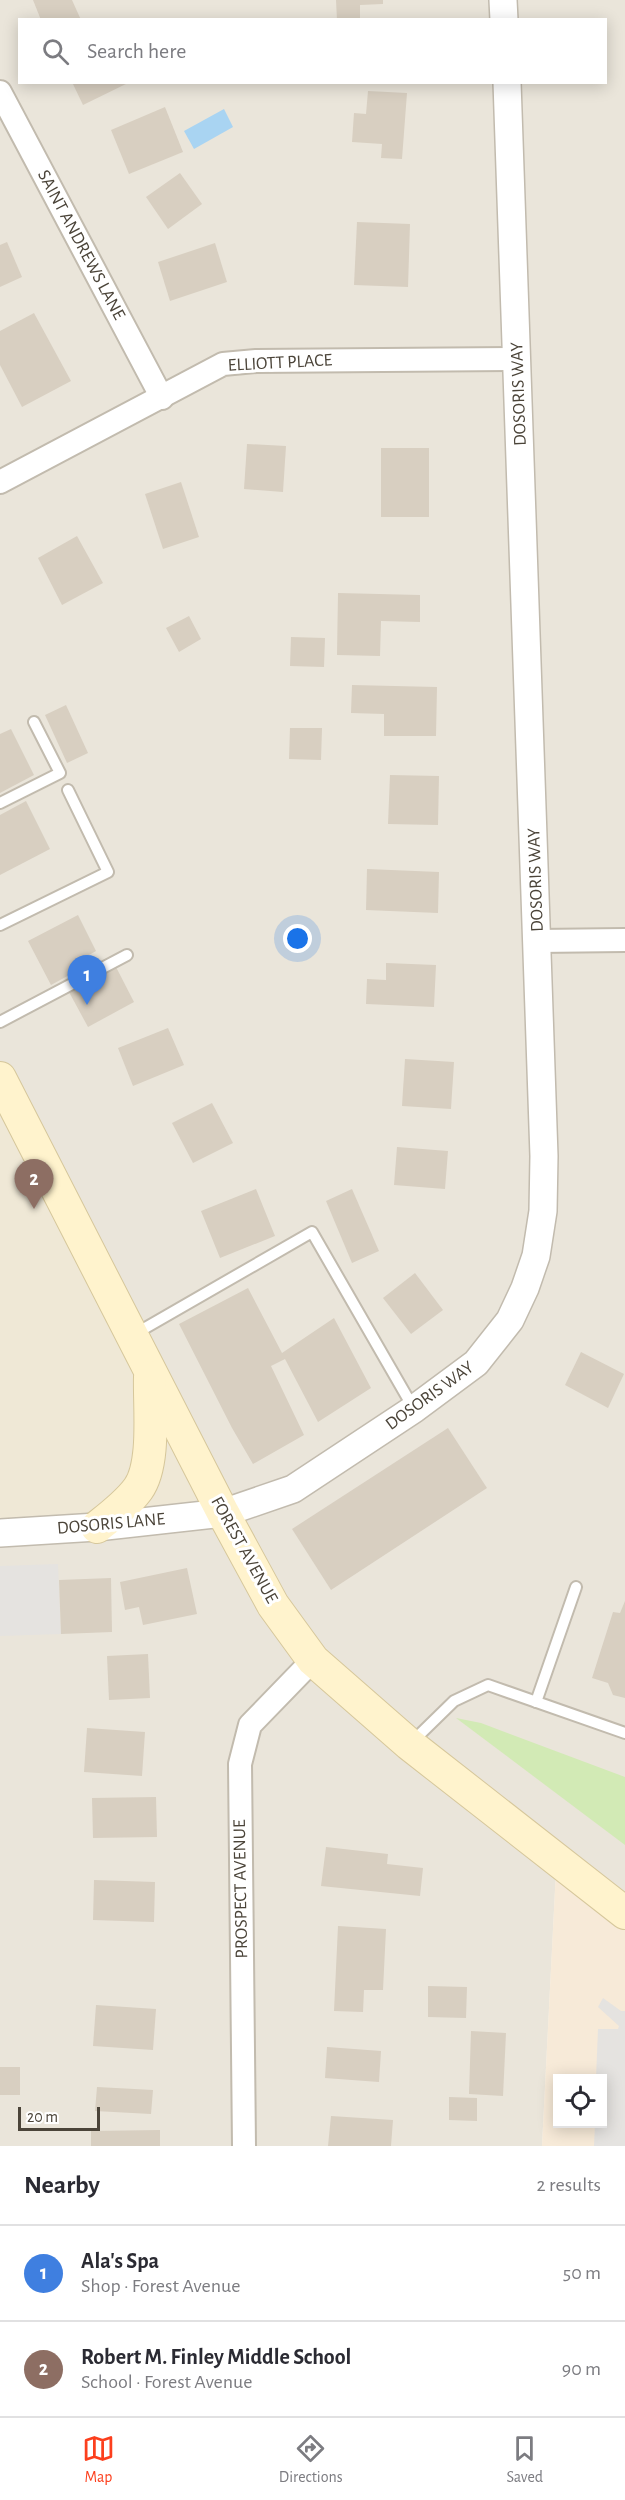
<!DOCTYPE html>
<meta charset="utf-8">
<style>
body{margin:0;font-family:"Alegreya Sans",sans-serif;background:#f7f7f7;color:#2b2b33}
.controls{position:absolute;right:18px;bottom:18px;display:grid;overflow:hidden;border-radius:0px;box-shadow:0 3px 15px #0003}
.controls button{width:54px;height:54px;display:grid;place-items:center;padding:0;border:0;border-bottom:2px solid #e1e1e2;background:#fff;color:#2b2b33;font:30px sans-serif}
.scale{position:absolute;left:18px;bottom:15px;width:82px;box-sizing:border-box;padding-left:6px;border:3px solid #4b4439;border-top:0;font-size:16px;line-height:21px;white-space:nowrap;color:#4b4439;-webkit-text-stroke:4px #fff;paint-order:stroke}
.you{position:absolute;left:298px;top:939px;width:21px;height:21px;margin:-15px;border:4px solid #fff;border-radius:50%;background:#1a73e8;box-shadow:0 0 0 9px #1a73e833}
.badge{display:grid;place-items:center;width:39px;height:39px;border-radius:50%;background:#fc3f1d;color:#fff;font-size:20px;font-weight:700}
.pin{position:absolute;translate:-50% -50px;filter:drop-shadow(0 2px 3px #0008)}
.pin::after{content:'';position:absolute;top:32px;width:21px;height:18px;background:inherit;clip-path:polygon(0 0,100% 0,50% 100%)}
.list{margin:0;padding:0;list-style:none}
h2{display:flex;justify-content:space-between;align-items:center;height:78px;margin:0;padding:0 24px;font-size:26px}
h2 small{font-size:20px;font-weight:400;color:#7c7c81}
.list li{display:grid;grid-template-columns:39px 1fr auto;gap:18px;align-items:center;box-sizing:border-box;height:96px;padding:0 24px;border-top:2px solid #e1e1e2}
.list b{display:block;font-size:22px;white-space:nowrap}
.list p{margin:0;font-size:20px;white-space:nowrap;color:#7c7c81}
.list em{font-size:20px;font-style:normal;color:#7c7c81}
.icon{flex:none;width:33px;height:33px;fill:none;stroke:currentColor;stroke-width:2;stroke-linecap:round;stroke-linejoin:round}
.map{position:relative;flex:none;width:625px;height:2146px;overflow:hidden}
.search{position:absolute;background:#fff;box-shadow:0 3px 15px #0003;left:18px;right:18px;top:18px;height:66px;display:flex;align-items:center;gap:15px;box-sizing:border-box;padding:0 21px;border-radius:0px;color:#7c7c81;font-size:22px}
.sheet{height:270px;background:#fff}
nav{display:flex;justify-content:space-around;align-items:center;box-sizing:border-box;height:84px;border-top:2px solid #e1e1e2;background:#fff;font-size:16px;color:#7c7c81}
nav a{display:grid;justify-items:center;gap:3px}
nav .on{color:#fc3f1d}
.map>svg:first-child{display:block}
</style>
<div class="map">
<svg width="625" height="2146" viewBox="0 0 625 2146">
<rect width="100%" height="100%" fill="#f6f3ec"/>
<path fill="#eae5da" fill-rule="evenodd" d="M0 0H625V1904L557 1851 542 2146H0ZM20 20H606V82H20Z"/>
<path fill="#f7ead8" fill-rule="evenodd" d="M557 1850 625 1904V2146H542ZM558 2078H602V2124H558Z"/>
<polygon fill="#efe8d6" points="0,1078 223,1513 0,1526"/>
<polygon fill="#d2eab5" points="456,1718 481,1723 625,1777 625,1845"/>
<g fill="#e5e3e0">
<polygon points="58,1564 61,1634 0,1636 0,1566"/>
<polygon points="603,1998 621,2011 625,2011 625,2146 594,2146 595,2124 602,2124 602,2078 596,2078 598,2029 618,2029 619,2026 598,2007"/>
</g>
<polygon fill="#a9d4f2" points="224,109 233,127 194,149 184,131"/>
<g fill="#d8cfc1">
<polygon points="33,0 72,0 81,20 41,20"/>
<polygon points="336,0 383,0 383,4 360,5 360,20 337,20"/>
<polygon points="72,82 130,82 83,105"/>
<polygon points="368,91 407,93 402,159 381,158 382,144 352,142 354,113 366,114"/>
<polygon points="165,107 183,152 129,174 111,130"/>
<polygon points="180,173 202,204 168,229 146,197"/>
<polygon points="357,222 410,224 408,287 354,285"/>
<polygon points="7,242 22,277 0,287 0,245"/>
<polygon points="215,243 227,282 170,301 158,262"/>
<polygon points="34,313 71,381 22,407 0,365 0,331"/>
<polygon points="247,444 286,446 283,492 244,489"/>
<rect x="381" y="448" width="48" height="69"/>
<polygon points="181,482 199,537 163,549 145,494"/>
<polygon points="77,536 103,583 62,605 38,558"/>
<polygon points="338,593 420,595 420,622 381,621 380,656 337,655"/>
<polygon points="189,616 201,639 179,652 166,628"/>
<polygon points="291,637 325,638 324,667 290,666"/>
<polygon points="352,685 437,687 436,736 384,736 384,714 351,713"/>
<polygon points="66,705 88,753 67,763 45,715"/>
<polygon points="290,728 322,728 321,760 289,759"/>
<polygon points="11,729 34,775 0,793 0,734"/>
<polygon points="390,775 439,776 438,825 388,824"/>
<polygon points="26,801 50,849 0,875 0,815"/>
<polygon points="367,869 439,872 438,913 366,910"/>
<polygon points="78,915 96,951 80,960 84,967 51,985 28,941"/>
<polygon points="386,963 436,965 434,1007 366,1004 367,979 386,980"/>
<polygon points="116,967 134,1002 88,1027 69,992"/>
<polygon points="168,1028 184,1065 133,1086 118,1048"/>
<polygon points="405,1059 454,1062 451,1109 402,1106"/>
<polygon points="212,1103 233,1143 193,1163 172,1123"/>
<polygon points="397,1147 448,1151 445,1189 394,1185"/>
<polygon points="256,1189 275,1236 220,1258 201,1211"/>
<polygon points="352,1189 379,1251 352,1263 326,1201"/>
<polygon points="415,1273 443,1310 411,1334 383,1298"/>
<polygon points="248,1288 282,1353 334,1318 371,1388 318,1422 285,1359 271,1366 304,1435 253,1464 232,1428 179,1324"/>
<polygon points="581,1352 624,1374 608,1408 565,1385"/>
<polygon points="448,1428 487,1488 331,1590 292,1529"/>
<polygon points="187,1568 197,1614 143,1625 139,1607 125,1610 120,1582"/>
<polygon points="111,1578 112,1632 61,1634 59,1580"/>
<polygon points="625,1601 625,1698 613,1695 608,1683 592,1678 613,1612 620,1613"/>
<polygon points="148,1654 150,1698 109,1700 107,1656"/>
<polygon points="87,1728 145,1732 142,1776 84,1772"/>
<polygon points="156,1797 157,1837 93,1838 92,1798"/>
<polygon points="326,1847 388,1854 387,1864 423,1868 420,1896 321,1886"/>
<polygon points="94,1880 155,1882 154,1922 93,1920"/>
<polygon points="338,1926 386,1929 383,1990 364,1990 363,2012 334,2011"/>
<polygon points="428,1986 467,1987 466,2018 428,2017"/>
<polygon points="96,2005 156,2009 153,2050 93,2046"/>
<polygon points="471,2031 506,2033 503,2096 469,2094"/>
<polygon points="327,2047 381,2051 379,2082 325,2078"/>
<rect x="0" y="2067" width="20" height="28"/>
<polygon points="97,2087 153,2090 151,2114 95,2111"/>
<polygon points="449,2097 477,2098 477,2121 449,2120"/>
<polygon points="331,2116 393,2120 391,2146 328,2146"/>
<polygon points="160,2130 160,2146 91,2146 91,2131"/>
</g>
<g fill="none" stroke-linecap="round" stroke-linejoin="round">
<g stroke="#c2bbae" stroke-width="14">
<g id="service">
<polyline points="0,803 60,773 34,722"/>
<polyline points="0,925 108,872 68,790"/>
<polyline points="0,1022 127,955"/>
<polyline points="133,1335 312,1232 414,1409"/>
<polyline points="536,1702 576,1587"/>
<polyline points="412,1742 454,1701 488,1685 625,1733"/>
</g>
</g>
<g stroke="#c2bbae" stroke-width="26">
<g id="minor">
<polyline points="0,92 162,398"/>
<polyline points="0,482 223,364 256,361 517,359"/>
<polyline points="538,941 625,940"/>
<polyline points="244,2146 240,1764 250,1725 313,1660"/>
</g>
</g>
<g stroke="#c2bbae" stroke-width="30">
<g id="tertiary">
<polyline points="503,0 504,20"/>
<polyline points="0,1533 97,1527 223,1513 293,1489 414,1409 476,1363 510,1320 525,1288 536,1256 543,1211 544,1156 507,82"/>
</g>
</g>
<g stroke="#d6c79b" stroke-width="34">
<g id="secondary">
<polyline points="0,1078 223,1513 273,1605 313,1660 409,1744 625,1913"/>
<path d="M97 1527C111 1516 127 1504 138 1489 156 1464 149 1407 150 1377"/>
</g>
</g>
<use href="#service" stroke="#fff" stroke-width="10"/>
<use href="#minor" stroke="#fff" stroke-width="22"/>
<use href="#tertiary" stroke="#fff" stroke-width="27"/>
<use href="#secondary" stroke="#fff3cd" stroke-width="32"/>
</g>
<g text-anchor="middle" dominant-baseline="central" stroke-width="6" stroke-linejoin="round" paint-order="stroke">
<g font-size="18" fill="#4b4439" stroke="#fff">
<text transform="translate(81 245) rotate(62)">SAINT ANDREWS LANE</text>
<text transform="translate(280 363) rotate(-3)">ELLIOTT PLACE</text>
<text transform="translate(519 394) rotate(-92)">DOSORIS WAY</text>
<text transform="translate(536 880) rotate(-92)">DOSORIS WAY</text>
<text transform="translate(430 1396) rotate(-36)">DOSORIS WAY</text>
<text transform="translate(111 1524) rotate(-5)">DOSORIS LANE</text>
<text transform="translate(244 1550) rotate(61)">FOREST AVENUE</text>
<text transform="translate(241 1889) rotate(-91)">PROSPECT AVENUE</text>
</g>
</g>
</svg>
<div class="controls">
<button><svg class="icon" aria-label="locate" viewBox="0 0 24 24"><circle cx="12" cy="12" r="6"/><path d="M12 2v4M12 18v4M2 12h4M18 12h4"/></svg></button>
</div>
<div class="scale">20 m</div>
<div class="you"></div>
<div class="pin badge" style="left:87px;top:1005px;background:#3f7fe0">1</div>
<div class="pin badge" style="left:34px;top:1209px;background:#8d6e63">2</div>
<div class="search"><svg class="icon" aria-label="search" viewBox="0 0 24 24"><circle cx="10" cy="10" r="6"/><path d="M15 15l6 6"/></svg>Search here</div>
</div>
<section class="sheet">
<h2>Nearby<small>2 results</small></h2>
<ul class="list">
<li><span class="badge" style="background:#3f7fe0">1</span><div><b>Ala's Spa</b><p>Shop · Forest Avenue</p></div><em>50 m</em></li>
<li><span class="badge" style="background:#8d6e63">2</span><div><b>Robert M. Finley Middle School</b><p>School · Forest Avenue</p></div><em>90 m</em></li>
</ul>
</section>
<nav>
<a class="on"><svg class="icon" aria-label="map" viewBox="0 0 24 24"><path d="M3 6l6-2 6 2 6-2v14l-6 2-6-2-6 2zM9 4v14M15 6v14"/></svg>Map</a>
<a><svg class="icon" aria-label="directions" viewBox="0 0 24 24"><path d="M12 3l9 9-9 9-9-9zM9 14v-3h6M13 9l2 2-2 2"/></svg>Directions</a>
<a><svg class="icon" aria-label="saved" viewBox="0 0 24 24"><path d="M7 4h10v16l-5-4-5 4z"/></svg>Saved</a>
</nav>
